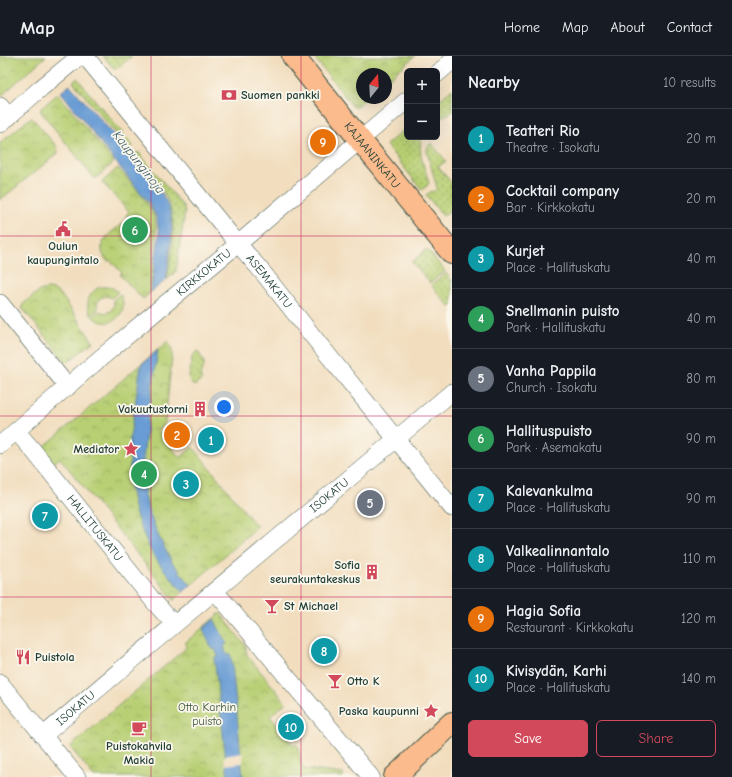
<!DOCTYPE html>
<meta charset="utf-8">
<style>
body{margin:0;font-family:"Comic Neue",sans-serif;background:#242831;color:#f1f3f6}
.controls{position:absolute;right:12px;top:12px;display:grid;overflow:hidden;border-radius:6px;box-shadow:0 4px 16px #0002}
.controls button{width:36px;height:36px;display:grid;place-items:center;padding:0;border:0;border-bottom:1px solid #363941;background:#171b24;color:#f1f3f6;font:20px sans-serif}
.compass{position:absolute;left:356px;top:12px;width:36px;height:36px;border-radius:50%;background:#171b24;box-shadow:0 4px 16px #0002;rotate:18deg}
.you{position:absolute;left:224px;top:351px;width:14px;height:14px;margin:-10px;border:3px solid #fff;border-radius:50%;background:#1a73e8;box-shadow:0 0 0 6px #1a73e833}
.badge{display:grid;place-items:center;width:26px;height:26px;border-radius:50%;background:#d1495b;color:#fff;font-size:13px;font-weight:700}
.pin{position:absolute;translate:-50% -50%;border:2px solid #fff;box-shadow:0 1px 4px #0006}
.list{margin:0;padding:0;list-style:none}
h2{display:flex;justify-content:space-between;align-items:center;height:52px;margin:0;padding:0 16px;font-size:17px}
h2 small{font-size:13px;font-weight:400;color:#9ea1a6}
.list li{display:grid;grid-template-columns:26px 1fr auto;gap:12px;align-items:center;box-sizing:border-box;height:60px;padding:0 16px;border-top:1px solid #363941}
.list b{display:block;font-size:15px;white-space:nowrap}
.list p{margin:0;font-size:13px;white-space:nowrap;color:#9ea1a6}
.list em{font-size:13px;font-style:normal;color:#9ea1a6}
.actions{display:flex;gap:8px;padding:12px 16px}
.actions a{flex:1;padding:9px 0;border:1px solid #d1495b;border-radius:6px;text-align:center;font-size:14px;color:#d1495b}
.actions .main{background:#d1495b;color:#fff}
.map{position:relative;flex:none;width:452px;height:721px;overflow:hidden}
header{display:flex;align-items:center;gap:24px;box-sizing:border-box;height:56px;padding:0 20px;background:#171b24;border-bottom:1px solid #363941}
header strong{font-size:19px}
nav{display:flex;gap:22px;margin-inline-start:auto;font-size:14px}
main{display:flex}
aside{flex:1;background:#171b24}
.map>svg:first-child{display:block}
</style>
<header>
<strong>Map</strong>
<nav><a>Home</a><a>Map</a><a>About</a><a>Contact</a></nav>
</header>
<main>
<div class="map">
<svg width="452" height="721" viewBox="0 0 452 721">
<defs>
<pattern id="grass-dots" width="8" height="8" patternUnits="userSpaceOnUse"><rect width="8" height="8" fill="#b8cf73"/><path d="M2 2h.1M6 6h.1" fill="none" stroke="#95a95f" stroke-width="1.8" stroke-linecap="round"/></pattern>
<pattern id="park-crowns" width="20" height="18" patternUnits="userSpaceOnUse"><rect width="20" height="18" fill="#b8cf73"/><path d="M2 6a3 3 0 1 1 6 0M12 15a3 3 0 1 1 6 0" fill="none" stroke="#95a95f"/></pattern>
</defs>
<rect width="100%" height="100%" fill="#fbf7ec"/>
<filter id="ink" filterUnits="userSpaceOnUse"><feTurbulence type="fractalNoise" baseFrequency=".025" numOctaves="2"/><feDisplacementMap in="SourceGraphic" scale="8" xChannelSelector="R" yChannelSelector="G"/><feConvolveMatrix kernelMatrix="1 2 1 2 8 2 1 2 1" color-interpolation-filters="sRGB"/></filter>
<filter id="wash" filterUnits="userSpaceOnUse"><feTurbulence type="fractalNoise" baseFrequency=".012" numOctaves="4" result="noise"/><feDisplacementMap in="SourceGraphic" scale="16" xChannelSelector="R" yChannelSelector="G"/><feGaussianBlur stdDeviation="0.9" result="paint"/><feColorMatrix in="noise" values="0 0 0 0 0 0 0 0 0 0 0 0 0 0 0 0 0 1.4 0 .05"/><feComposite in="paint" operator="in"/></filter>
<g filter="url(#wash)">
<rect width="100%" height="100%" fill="#f2debf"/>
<g fill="url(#grass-dots)" stroke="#6c8654">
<polygon points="103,0 132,0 115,14"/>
<polygon points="77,22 133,90 129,93 73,26"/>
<polygon points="452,33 452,56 442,61 437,55 437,46"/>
<path d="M407 71V81H422C417 95 425 113 429 126L428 129 422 134 386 89Z"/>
<polygon points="431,87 446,105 438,111 452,127 452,153 443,160 426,139 432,135 433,136 437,132 427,96 427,92"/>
<path d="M138 96 183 150 185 156 176 215 167 224C171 197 179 167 166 141 158 126 145 113 134 99Z"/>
<polygon points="427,193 445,215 430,227 412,206"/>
<polygon points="446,217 452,225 452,250 450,251 431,229"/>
<path d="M197 295C206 307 206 307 200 320L202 324 194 330 190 325 189 321 192 302 193 299Z"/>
</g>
<g fill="url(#park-crowns)" stroke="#6c8654">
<polygon points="0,0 46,0 0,41"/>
<polygon points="313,0 415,0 386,25 386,18 362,18 362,42 366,42 354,52"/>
<polygon points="58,38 114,106 95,123 41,56 41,53 42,51"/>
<polygon points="32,62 34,64 57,91 58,96 57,98 0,144 0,87 29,63"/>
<path d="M118 112C129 125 151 147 155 163 156 168 156 173 156 179L150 237 143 243 120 219 122 217 110 204 108 206C90 186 115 174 129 163L126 159 129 156 102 126Z"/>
<path d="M100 231H111L118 236 112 242 106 240 100 242 97 248 98 253 91 259C84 248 89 236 100 231Z"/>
<polygon points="47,233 54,234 62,240 93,286 68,306 65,305 24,254 22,251 23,248 39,235"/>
<path d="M120 238C131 257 110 275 94 262L93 260 99 255 105 257 111 255 114 249 113 244Z"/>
<polygon points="168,285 172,293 172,300 165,367 157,374 180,402 193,391 257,471 174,544 60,402 51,409 39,395"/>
<polygon points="220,557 245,589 247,599 286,647 270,660 294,690 296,688 300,693 299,695 301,710 304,713 344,718 343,721 94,721 70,691 186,592 186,586"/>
</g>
<g fill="#699cd4" stroke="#446c84">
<path d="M70 29C93 55 116 80 137 107 151 123 167 139 171 160 174 179 168 205 166 224L151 236 159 179 158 170 157 163 154 156 149 147 115 105 61 36Z"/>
<polygon points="158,294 147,366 142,413 144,433 148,454 159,481 172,506 191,529 183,536 162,511 152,497 143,477 135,456 130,431 130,382 141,309"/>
<polygon points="214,563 227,588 224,590 226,597 227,598 230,597 232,607 243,721 228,721 215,609 214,602 218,600 215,593 212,593 203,573"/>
</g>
<polygon fill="#f2debf" points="243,697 243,707 225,709 224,700"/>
</g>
<g filter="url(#ink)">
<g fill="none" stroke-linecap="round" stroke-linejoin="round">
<g stroke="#3f5549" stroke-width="18">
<g id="minor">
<path id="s1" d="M85 0 229 177 264 218 315 283 452 452"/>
<polyline points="437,18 452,5"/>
<polyline points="0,50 9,61"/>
<polyline points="0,68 41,32 80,0"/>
<polyline points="0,247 68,331"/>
<path id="s2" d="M16 375 32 393 155 547 174 568"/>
<path id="s3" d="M0 389 84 316 159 253 238 188 407 44"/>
<polyline points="215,535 371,721"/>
<polyline points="0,627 77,721"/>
<path id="s4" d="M43 680C178 564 316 451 452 336"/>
</g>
</g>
<g stroke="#3f5549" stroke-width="24">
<g id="major">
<path id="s5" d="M293 0 360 84 452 197"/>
<polyline points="395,721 452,667"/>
</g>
</g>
<use href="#minor" stroke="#fff" stroke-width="17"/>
<use href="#major" stroke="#fbbb8c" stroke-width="22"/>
</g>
</g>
<path fill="none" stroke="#c2185b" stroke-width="1" stroke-opacity="0.55" d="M151 0V721M301 0V721M0 180H452M0 360H452M0 541H452"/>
<defs>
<g id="bank-bare" transform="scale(1.2)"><path d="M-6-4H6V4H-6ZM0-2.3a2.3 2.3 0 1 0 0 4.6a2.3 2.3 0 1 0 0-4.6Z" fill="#d1495b" stroke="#fbf7ec" stroke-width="2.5" paint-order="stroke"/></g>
<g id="civic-bare" transform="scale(1.2)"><path d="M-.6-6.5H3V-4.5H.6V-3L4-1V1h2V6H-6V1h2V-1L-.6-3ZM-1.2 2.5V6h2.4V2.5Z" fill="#d1495b" stroke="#fbf7ec" stroke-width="2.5" paint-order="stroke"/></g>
<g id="building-bare" transform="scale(1.2)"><path d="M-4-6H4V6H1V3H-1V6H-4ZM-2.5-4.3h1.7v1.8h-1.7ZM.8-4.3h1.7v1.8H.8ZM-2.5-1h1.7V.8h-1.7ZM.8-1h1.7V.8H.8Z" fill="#d1495b" stroke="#fbf7ec" stroke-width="2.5" paint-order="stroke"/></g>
<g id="sight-bare" transform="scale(1.2)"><path d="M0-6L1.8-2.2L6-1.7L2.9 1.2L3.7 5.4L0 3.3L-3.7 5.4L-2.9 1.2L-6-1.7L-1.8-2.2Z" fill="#d1495b" stroke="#fbf7ec" stroke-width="2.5" paint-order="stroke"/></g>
<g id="bar-bare" transform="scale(1.2)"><path d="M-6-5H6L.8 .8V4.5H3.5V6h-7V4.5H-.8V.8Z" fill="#d1495b" stroke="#fbf7ec" stroke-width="2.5" paint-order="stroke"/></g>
<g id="restaurant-bare" transform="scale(1.2)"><path d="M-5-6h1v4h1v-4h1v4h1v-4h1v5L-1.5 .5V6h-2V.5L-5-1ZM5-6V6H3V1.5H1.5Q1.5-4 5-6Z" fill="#d1495b" stroke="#fbf7ec" stroke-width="2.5" paint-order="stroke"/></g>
<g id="cafe-bare" transform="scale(1.2)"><path d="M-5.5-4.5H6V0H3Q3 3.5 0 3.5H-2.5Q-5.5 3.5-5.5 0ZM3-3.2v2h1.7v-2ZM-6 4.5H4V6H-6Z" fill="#d1495b" stroke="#fbf7ec" stroke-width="2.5" paint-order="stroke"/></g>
</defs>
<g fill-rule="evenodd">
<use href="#bank-bare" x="229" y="39"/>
<use href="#civic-bare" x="63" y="173"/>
<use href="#building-bare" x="200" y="353"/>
<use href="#sight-bare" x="131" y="393"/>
<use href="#building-bare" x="372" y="516"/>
<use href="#bar-bare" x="272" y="550"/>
<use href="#restaurant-bare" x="23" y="601"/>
<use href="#bar-bare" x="335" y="625"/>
<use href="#sight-bare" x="431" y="655"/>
<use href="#cafe-bare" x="139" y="672"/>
</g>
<g text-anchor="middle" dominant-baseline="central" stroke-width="3.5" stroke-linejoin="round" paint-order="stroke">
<g font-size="12" font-weight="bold" fill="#1f3d34" stroke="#fbf7ec" text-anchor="start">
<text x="241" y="39">Suomen pankki</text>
<text x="63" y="190" text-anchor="middle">Oulun<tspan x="63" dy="14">kaupungintalo</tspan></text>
<text x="188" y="353" text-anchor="end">Vakuutustorni</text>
<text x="119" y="393" text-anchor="end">Mediator</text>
<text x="360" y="509" text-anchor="end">Sofia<tspan x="360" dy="14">seurakuntakeskus</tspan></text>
<text x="284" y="550">St Michael</text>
<text x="35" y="601">Puistola</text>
<text x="347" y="625">Otto K</text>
<text x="419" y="655" text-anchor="end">Paska kaupunni</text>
<text x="139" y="690" text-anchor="middle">Puistokahvila<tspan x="139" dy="14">Makia</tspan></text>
</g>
<g font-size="12" fill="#1f3d34" stroke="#fbf7ec">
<text stroke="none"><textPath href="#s5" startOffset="127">KAJAANINKATU</textPath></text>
<text stroke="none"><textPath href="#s3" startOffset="267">KIRKKOKATU</textPath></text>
<text stroke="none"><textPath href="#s1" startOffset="291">ASEMAKATU</textPath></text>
<text stroke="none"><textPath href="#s4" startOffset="374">ISOKATU</textPath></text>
<text stroke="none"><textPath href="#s2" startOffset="125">HALLITUSKATU</textPath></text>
<text stroke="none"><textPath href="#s4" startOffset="43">ISOKATU</textPath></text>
</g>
<g font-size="12" fill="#3e5a41" stroke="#fbf7ec">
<text x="207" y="651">Otto Karhin<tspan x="207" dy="14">puisto</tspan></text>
</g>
<g font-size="13" font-style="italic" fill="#395e6c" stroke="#fbf7ec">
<text transform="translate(139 106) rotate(52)">Kaupunginoja</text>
</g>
</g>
</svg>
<div class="controls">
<button>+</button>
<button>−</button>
</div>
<svg class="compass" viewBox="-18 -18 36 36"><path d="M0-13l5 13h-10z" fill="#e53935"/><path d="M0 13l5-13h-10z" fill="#9ea1a6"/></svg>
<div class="you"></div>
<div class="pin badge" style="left:211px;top:384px;background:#0f9aa8">1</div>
<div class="pin badge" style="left:177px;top:379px;background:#e8710a">2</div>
<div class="pin badge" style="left:186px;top:428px;background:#0f9aa8">3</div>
<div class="pin badge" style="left:144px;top:418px;background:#2e9e5b">4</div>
<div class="pin badge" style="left:370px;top:447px;background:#6b7280">5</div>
<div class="pin badge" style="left:135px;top:174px;background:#2e9e5b">6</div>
<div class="pin badge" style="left:45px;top:460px;background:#0f9aa8">7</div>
<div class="pin badge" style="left:324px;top:595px;background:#0f9aa8">8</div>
<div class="pin badge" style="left:323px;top:86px;background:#e8710a">9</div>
<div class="pin badge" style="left:291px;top:671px;background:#0f9aa8">10</div>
</div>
<aside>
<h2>Nearby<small>10 results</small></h2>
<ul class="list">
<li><span class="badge" style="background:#0f9aa8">1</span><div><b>Teatteri Rio</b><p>Theatre · Isokatu</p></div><em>20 m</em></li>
<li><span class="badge" style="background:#e8710a">2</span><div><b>Cocktail company</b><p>Bar · Kirkkokatu</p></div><em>20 m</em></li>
<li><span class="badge" style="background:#0f9aa8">3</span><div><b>Kurjet</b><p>Place · Hallituskatu</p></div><em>40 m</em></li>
<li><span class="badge" style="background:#2e9e5b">4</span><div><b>Snellmanin puisto</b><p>Park · Hallituskatu</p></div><em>40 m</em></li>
<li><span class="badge" style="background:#6b7280">5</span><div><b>Vanha Pappila</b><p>Church · Isokatu</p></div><em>80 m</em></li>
<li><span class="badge" style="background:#2e9e5b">6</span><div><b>Hallituspuisto</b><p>Park · Asemakatu</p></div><em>90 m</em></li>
<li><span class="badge" style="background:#0f9aa8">7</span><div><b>Kalevankulma</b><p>Place · Hallituskatu</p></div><em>90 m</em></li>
<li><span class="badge" style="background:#0f9aa8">8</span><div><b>Valkealinnantalo</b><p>Place · Hallituskatu</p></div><em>110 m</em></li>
<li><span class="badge" style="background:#e8710a">9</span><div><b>Hagia Sofia</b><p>Restaurant · Kirkkokatu</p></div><em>120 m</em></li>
<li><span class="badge" style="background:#0f9aa8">10</span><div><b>Kivisydän, Karhi</b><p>Place · Hallituskatu</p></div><em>140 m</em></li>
</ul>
<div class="actions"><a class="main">Save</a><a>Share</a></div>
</aside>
</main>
